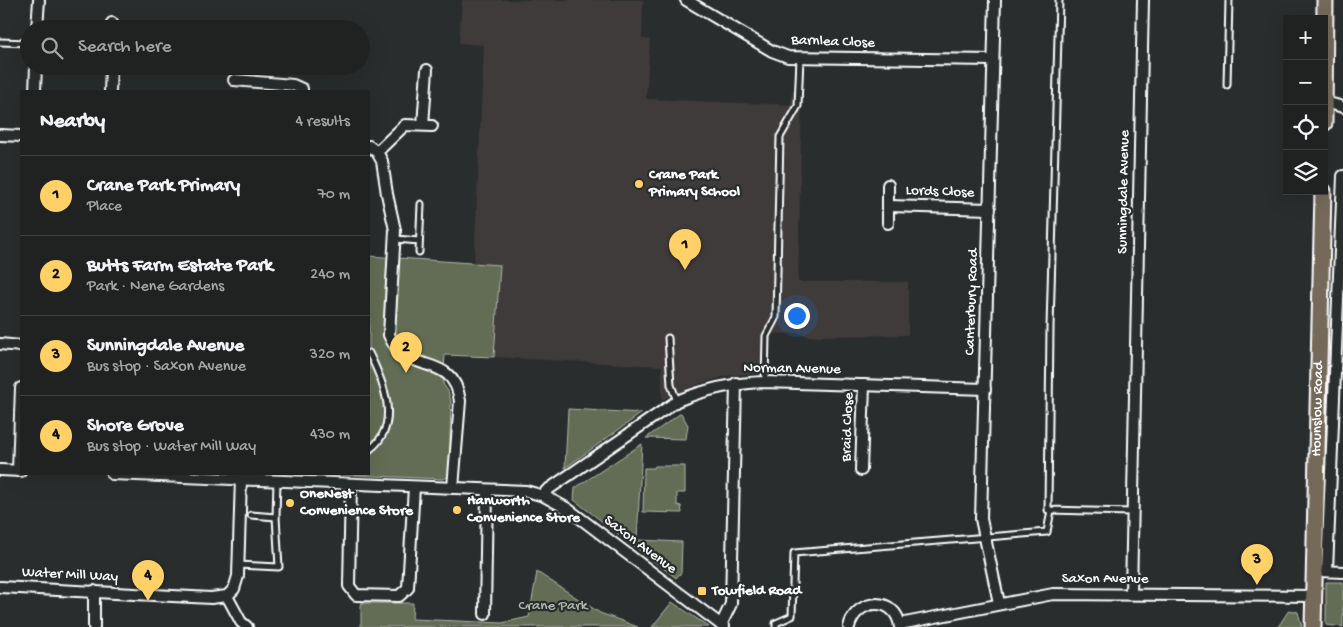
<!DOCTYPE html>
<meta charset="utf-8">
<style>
body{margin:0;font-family:"Gochi Hand",sans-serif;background:#2d2f2f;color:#f1f3f6}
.controls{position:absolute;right:15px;top:15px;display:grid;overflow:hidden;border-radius:0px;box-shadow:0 5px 20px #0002}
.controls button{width:45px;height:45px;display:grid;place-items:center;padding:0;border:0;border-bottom:1px solid #3d3f40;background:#202222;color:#f1f3f6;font:25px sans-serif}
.you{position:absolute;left:796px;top:315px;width:18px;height:18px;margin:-12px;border:4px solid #fff;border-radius:50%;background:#1a73e8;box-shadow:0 0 0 8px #1a73e833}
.badge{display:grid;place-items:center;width:32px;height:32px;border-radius:50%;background:#ffd166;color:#111;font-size:16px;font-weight:700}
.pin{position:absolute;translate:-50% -41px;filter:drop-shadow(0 1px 2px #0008)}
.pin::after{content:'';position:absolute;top:26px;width:18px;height:15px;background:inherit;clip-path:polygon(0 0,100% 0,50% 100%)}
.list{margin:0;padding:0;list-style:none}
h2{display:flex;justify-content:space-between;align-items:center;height:65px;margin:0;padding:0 20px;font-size:21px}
h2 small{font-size:16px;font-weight:400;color:#a2a4a5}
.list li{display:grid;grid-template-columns:32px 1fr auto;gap:15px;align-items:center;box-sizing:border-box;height:80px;padding:0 20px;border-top:1px solid #3d3f40}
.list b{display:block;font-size:19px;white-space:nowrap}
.list p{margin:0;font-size:16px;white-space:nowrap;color:#a2a4a5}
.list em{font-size:16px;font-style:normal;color:#a2a4a5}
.icon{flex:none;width:28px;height:28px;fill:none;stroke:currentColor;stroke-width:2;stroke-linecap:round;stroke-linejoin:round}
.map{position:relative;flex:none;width:1343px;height:627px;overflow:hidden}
.search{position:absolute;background:#202222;box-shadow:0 5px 20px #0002;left:20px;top:20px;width:350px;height:55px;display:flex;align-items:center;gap:12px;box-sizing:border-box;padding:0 18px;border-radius:28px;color:#a2a4a5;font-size:19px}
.panel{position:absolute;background:#202222;box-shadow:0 5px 20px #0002;left:20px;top:90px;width:350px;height:385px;border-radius:0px}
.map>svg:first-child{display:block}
</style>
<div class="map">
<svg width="1343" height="627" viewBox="0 0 1343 627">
<rect width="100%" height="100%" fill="#2a2d2e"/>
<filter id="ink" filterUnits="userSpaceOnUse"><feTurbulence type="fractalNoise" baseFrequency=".02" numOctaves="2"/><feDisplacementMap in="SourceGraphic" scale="10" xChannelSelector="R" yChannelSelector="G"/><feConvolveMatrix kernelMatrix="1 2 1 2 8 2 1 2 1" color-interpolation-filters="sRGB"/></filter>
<g filter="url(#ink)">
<polygon fill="#3f3b3b" points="462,0 643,0 642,39 650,40 646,99 791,105 792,90 802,90 798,282 908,282 908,335 809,336 797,333 771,334 769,372 725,376 693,386 662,400 662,366 494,357 500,265 474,264 484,45 459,43"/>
<g fill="#636d54" stroke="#b1b6aa">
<polygon points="369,256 500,265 494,357 445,355 443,384 448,391 451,401 449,476 444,479 328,474 369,474"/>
<polygon points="568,409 642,413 565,468"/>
<polygon points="681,413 688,425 686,439 646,438"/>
<polygon points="642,444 637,540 682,542 681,573 676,578 574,500 575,488"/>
<polygon points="655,466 685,466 685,493 677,493 677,505 681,506 682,513 643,512 644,468 654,468"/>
<polygon points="537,572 600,613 638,627 361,627 361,603 413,603 412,619 502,623 529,617"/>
<polygon points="1326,582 1343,582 1343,627 1326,625"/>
<polygon points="672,602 709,627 652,627"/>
<polygon points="1289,610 1298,612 1302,627 1278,627"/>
</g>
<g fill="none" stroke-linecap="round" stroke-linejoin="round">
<g stroke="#fff" stroke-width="9">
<g id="lane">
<polyline points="1059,0 1050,327 1048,510 1132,512"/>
<polyline points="0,42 29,43"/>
<polyline points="1227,85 1229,0"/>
<polyline points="396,239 419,241"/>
<polyline points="419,252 421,204"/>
<polyline points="668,338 671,385 677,401"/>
<path d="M369 353C384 383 402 426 369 450"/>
<polyline points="765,382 766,336 776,317 780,137 798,106 800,58"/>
<polyline points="251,515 276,517"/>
<polyline points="239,565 279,567 276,517 277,480"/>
<polyline points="776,627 776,623 792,616 794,553 1047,532 1051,510"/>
</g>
</g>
<g stroke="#fff" stroke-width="14">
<g id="street">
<polyline points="686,0 772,51 788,57 993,60"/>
<polyline points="995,0 981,519 999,603"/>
<polyline points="112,23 112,29"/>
<polyline points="37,29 39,0"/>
<polyline points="234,80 293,85 302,89 302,91"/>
<polyline points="35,91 36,66"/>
<polyline points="110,91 111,66"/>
<polyline points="1325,102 1343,107"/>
<polyline points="423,125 427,70"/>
<polyline points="0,135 21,136"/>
<path d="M369 146 377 152 382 161 387 194 395 230 389 335C407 378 453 350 460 401L453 488"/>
<polyline points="377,152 405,125 432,126"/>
<polyline points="888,185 888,223"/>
<polyline points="889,206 990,209"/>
<polyline points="0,344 21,346"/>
<polyline points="0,470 21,471"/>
<polyline points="861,470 864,385"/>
<polyline points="18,471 21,388"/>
<polyline points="112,474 526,491 544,496 568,509 724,627"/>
<polyline points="351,484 349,586 356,595 399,596 408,588 414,487"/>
<path d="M544 496 546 491 677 401C706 389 733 383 765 382L985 389"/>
<polyline points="1320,571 1343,572"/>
<polyline points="1327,571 1343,176"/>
<polyline points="0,587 211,598 227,596 234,589 238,576 241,478"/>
<polyline points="1131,594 1143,0"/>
<polyline points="227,596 241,622 247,627"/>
<polyline points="485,614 487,491"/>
<polyline points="900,624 1053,594 1313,596"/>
<polyline points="721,625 731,604 736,383"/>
<polyline points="94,627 94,591"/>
<path d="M849 627C856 597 897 596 900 627"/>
</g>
</g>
<g stroke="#fff" stroke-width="19">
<g id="primary">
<polyline points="1324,123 1325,0"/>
<path id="s1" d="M1313 627 1323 191"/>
</g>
</g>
<use href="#lane" stroke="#2a2d2e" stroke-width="5"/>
<use href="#street" stroke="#2a2d2e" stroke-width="10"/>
<use href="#primary" stroke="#746a5a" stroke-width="15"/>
</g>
</g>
<g fill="#ffd166" stroke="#2a2d2e" stroke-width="2">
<circle cx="639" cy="184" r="5"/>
<circle cx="290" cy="503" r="5"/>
<circle cx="457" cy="510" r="5"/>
<rect x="697" y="586" width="10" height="10" rx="2.5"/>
</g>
<g text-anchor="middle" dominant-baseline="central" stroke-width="4.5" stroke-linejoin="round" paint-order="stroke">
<g font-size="15" fill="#fff" stroke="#2a2d2e">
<text transform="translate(833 42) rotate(2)">Barnlea Close</text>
<text transform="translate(940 192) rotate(2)">Lords Close</text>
<text transform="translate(1124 192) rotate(-89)">Sunningdale Avenue</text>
<text transform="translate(972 302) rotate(-88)">Canterbury Road</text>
<text transform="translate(792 369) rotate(1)">Norman Avenue</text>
<text stroke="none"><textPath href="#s1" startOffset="218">Hounslow Road</textPath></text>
<text transform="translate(848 427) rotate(-88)">Braid Close</text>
<text transform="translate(640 545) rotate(37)">Saxon Avenue</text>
<text transform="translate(70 575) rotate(3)">Water Mill Way</text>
<text x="1105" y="579">Saxon Avenue</text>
</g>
<g font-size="15" font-weight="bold" fill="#fff" stroke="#2a2d2e" text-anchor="start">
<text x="649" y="175">Crane Park<tspan x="649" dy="17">Primary School</tspan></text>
<text x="300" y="494">OneNest<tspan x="300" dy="17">Convenience Store</tspan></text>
<text x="467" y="501">Hanworth<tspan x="467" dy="17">Convenience Store</tspan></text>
<text x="712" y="591">Towfield Road</text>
</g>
<g font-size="15" fill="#b1b6aa" stroke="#2a2d2e">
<text x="553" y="606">Crane Park</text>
</g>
</g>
</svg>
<div class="controls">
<button>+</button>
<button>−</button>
<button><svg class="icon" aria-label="locate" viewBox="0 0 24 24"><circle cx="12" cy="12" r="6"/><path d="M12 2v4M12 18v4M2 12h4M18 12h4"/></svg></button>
<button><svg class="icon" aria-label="layers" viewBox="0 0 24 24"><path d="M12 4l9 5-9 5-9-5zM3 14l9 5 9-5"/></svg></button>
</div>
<div class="you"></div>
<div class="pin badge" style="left:685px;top:270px">1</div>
<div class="pin badge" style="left:406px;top:373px">2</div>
<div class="pin badge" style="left:1257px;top:585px">3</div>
<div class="pin badge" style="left:148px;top:601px">4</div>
<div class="search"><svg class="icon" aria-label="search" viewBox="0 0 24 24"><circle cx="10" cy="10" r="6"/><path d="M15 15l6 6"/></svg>Search here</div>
<section class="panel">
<h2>Nearby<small>4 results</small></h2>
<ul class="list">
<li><span class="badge">1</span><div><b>Crane Park Primary</b><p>Place</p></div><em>70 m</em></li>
<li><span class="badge">2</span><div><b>Butts Farm Estate Park</b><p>Park · Nene Gardens</p></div><em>240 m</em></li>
<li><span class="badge">3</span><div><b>Sunningdale Avenue</b><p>Bus stop · Saxon Avenue</p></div><em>320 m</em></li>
<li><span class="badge">4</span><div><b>Shore Grove</b><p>Bus stop · Water Mill Way</p></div><em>430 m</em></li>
</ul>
</section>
</div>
